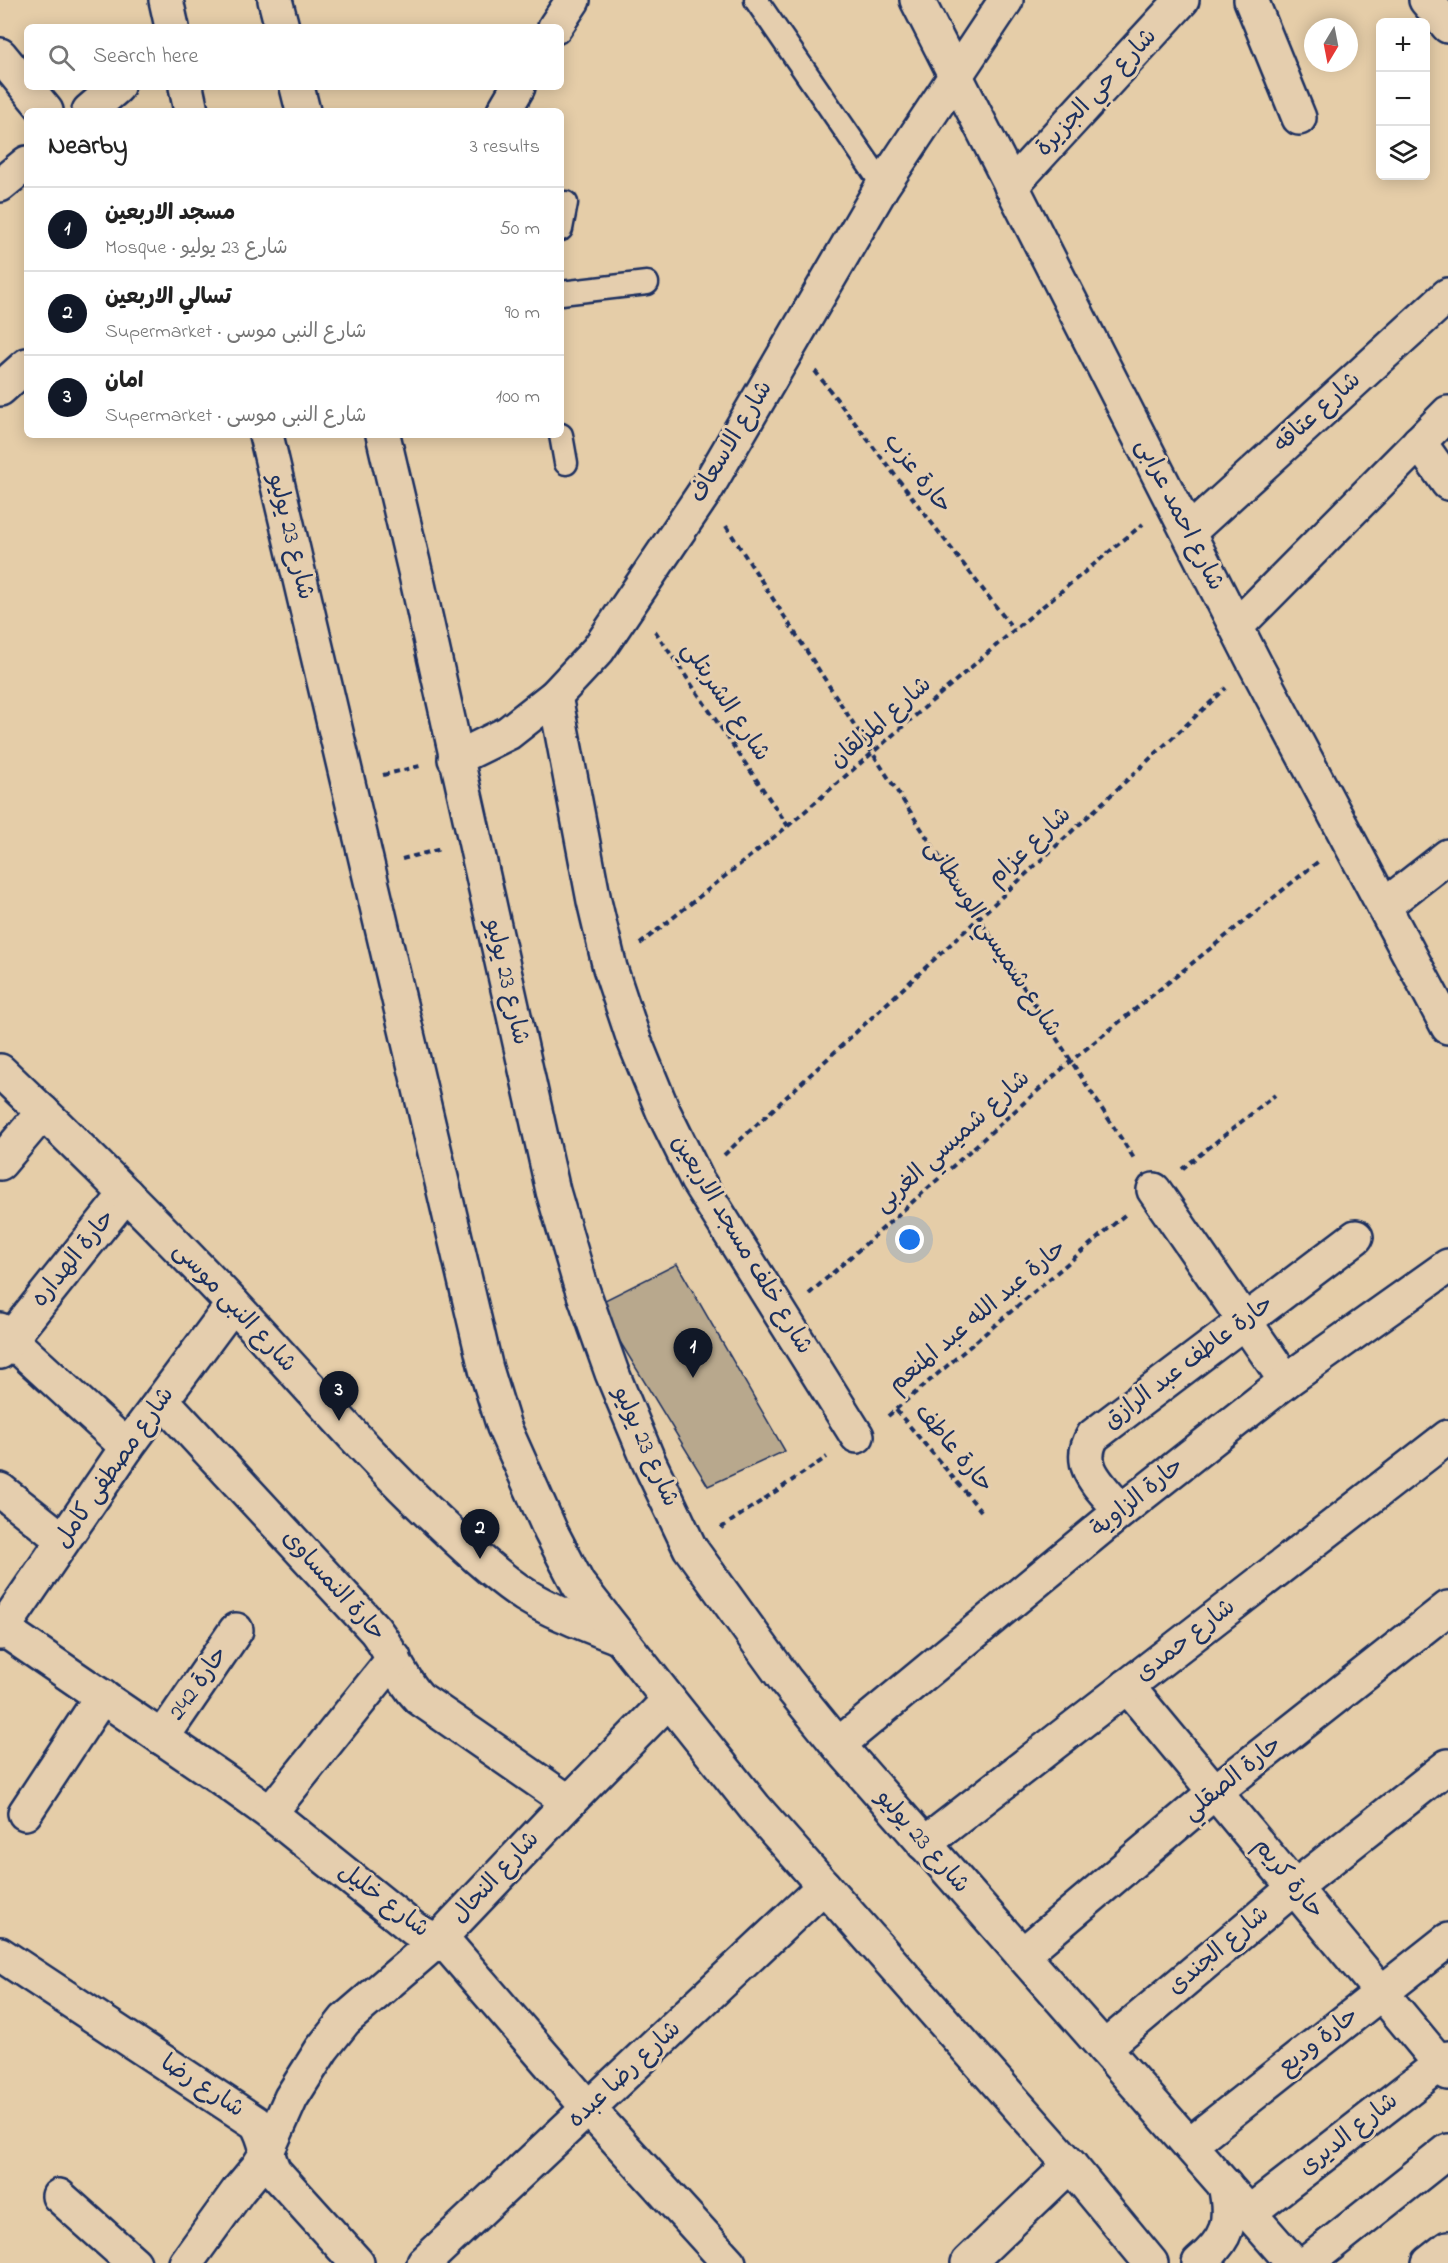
<!DOCTYPE html>
<meta charset="utf-8">
<style>
body{margin:0;font-family:"Indie Flower","Playpen Sans Arabic",sans-serif;background:#f2f2f2;color:#222}
.controls{position:absolute;right:18px;top:18px;display:grid;overflow:hidden;border-radius:9px;box-shadow:0 3px 15px #0003}
.controls button{width:54px;height:54px;display:grid;place-items:center;padding:0;border:0;border-bottom:2px solid #e0e0e0;background:#fff;color:#222;font:30px sans-serif}
.compass{position:absolute;left:1304px;top:18px;width:54px;height:54px;border-radius:50%;background:#fff;box-shadow:0 3px 15px #0003;rotate:190deg}
.you{position:absolute;left:910px;top:1240px;width:21px;height:21px;margin:-15px;border:4px solid #fff;border-radius:50%;background:#1a73e8;box-shadow:0 0 0 9px #1a73e833}
.badge{display:grid;place-items:center;width:39px;height:39px;border-radius:50%;background:#111827;color:#fff;font-size:20px;font-weight:700}
.pin{position:absolute;translate:-50% -50px;filter:drop-shadow(0 2px 3px #0008)}
.pin::after{content:'';position:absolute;top:32px;width:21px;height:18px;background:inherit;clip-path:polygon(0 0,100% 0,50% 100%)}
.list{margin:0;padding:0;list-style:none}
h2{display:flex;justify-content:space-between;align-items:center;height:78px;margin:0;padding:0 24px;font-size:26px}
h2 small{font-size:20px;font-weight:400;color:#767676}
.list li{display:grid;grid-template-columns:39px 1fr auto;gap:18px;align-items:center;box-sizing:border-box;height:84px;padding:0 24px;border-top:2px solid #e0e0e0}
.list b{display:block;font-size:22px;white-space:nowrap}
.list p{margin:0;font-size:20px;white-space:nowrap;color:#767676}
.list em{font-size:20px;font-style:normal;color:#767676}
.icon{flex:none;width:33px;height:33px;fill:none;stroke:currentColor;stroke-width:2;stroke-linecap:round;stroke-linejoin:round}
.map{position:relative;flex:none;width:1448px;height:2263px;overflow:hidden}
.search{position:absolute;background:#fff;box-shadow:0 3px 15px #0003;left:24px;top:24px;width:540px;height:66px;display:flex;align-items:center;gap:15px;box-sizing:border-box;padding:0 21px;border-radius:9px;color:#767676;font-size:22px}
.panel{position:absolute;background:#fff;box-shadow:0 3px 15px #0003;left:24px;top:108px;width:540px;height:330px;border-radius:9px}
.map>svg:first-child{display:block}
</style>
<div class="map">
<svg width="1448" height="2263" viewBox="0 0 1448 2263">
<rect width="100%" height="100%" fill="#e5cda8"/>
<filter id="ink" filterUnits="userSpaceOnUse"><feTurbulence type="fractalNoise" baseFrequency=".0167" numOctaves="2"/><feDisplacementMap in="SourceGraphic" scale="12" xChannelSelector="R" yChannelSelector="G"/><feConvolveMatrix kernelMatrix="1 2 1 2 8 2 1 2 1" color-interpolation-filters="sRGB"/></filter>
<g filter="url(#ink)">
<polygon fill="#b8a88d" stroke="#1b2f5e" stroke-width="1.5" points="677,1264 785,1451 708,1486 597,1304"/>
<g fill="none" stroke-linecap="round" stroke-linejoin="round">
<g stroke="#1b2f5e" stroke-width="27">
<g id="lane">
<polyline points="756,0 883,185"/>
<polyline points="561,229 566,203"/>
<polyline points="561,293 647,283"/>
<polyline points="561,435 566,463"/>
</g>
</g>
<g stroke="#1b2f5e" stroke-width="38">
<g id="street">
<polyline points="1251,0 1299,118"/>
<polyline points="1426,0 1448,26"/>
<polyline points="0,55 46,111"/>
<polyline points="89,111 117,87"/>
<polyline points="0,185 27,163"/>
<polyline points="1011,186 1182,0"/>
<polyline points="0,389 27,365"/>
<polyline points="1419,442 1448,483"/>
<polyline points="555,696 594,901 610,968 634,1040 663,1111 697,1180 857,1436"/>
<polyline points="455,759 508,733 555,696 598,650 704,493 883,185 1006,0"/>
<polyline points="1384,906 1448,856"/>
<polyline points="0,1163 43,1112"/>
<polyline points="1154,1190 1286,1381"/>
<polyline points="0,1330 127,1447"/>
<polyline points="0,1352 126,1194"/>
<path d="M162 1400 375 1630C392 1652 400 1678 419 1698L569 1802"/>
<polyline points="0,1490 63,1540"/>
<path d="M1121 1511C1102 1487 1074 1467 1093 1436L1356 1237"/>
<polyline points="3,1629 221,1778 270,1813 414,1929 450,1948 589,2109 729,2263"/>
<polyline points="1127,1686 1448,2073"/>
<polyline points="162,1738 236,1630"/>
<polyline points="838,1745 1121,1511 1286,1381 1448,1266"/>
<polyline points="25,1813 102,1696"/>
<polyline points="270,1813 394,1658"/>
<polyline points="924,1844 1448,1437"/>
<path d="M0 1954 256 2123C266 2137 266 2155 274 2171L357 2263"/>
<polyline points="1022,1955 1216,1791 1448,1608"/>
<polyline points="1104,2048 1295,1887 1448,1766"/>
<polyline points="1190,2144 1448,1940"/>
<polyline points="59,2196 134,2263"/>
<polyline points="1250,2212 1448,2058"/>
<polyline points="186,2263 238,2191 258,2167 266,2154 291,2098 322,2049 345,2020 438,1940 569,1802 669,1700"/>
<polyline points="424,2263 824,1886"/>
<polyline points="968,2263 1070,2165"/>
<polyline points="1307,2263 1448,2151"/>
<polyline points="1429,2263 1448,2248"/>
</g>
</g>
<g stroke="#1b2f5e" stroke-width="38">
<g id="secondary">
<polyline points="917,0 1254,662 1448,1027"/>
<polyline points="555,27 573,0"/>
<polyline points="504,111 518,87"/>
<polyline points="1189,532 1448,295"/>
<polyline points="1237,626 1448,413"/>
<path d="M0 1071C80 1147 158 1225 234 1305 303 1379 368 1456 442 1525 466 1548 497 1577 525 1595 554 1613 588 1625 620 1638"/>
<polyline points="0,1633 127,1447 233,1304"/>
</g>
</g>
<g stroke="#1b2f5e" stroke-width="38">
<g id="primary">
<polyline points="166,0 172,27"/>
<polyline points="275,0 282,27"/>
<polyline points="186,87 191,111"/>
<polyline points="297,87 303,111"/>
<polyline points="266,435 486,1369 504,1427 551,1532 578,1584 669,1700 755,1808 1070,2165 1151,2263"/>
<polyline points="383,435 416,575 553,1191 580,1283 612,1373 649,1462 690,1548 786,1681 838,1745 1293,2263"/>
<path d="M1199 2263C1228 2239 1233 2222 1225 2185"/>
</g>
</g>
<g stroke="#1b2f5e" stroke-width="4" stroke-dasharray="6 4.5" stroke-linecap="butt">
<polyline points="815,371 1014,630"/>
<polyline points="726,526 1135,1160"/>
<polyline points="655,631 788,826"/>
<polyline points="383,775 420,766"/>
<polyline points="402,859 441,849"/>
<polyline points="640,944 788,826 1014,630 1143,524"/>
<polyline points="724,1155 1226,688"/>
<polyline points="1182,1169 1275,1095"/>
<polyline points="809,1294 1071,1061 1320,860"/>
<polyline points="896,1410 982,1512"/>
<polyline points="888,1416 1127,1213"/>
<polyline points="721,1528 827,1457"/>
</g>
<use href="#lane" stroke="#e5ceae" stroke-width="22"/>
<use href="#street" stroke="#e5ceae" stroke-width="33"/>
<use href="#secondary" stroke="#e5ceae" stroke-width="33"/>
<use href="#primary" stroke="#e5ceae" stroke-width="33"/>
</g>
</g>
<g text-anchor="middle" dominant-baseline="central" stroke-width="6" stroke-linejoin="round" paint-order="stroke">
<g font-size="24" fill="#1b2f5e" stroke="#e5ceae">
<text transform="translate(1097 93) rotate(-47)">شارع حي الجزيرة</text>
<text transform="translate(1318 413) rotate(-42)">شارع عتاقه</text>
<text transform="translate(732 442) rotate(-59)">شارع الاسعاف</text>
<text transform="translate(917 474) rotate(52)">حارة عزب</text>
<text transform="translate(1179 515) rotate(63)">شارع احمد عرابى</text>
<text transform="translate(290 537) rotate(76)">شارع 23 يوليو</text>
<text transform="translate(725 702) rotate(56)">شارع الشربتلي</text>
<text transform="translate(881 723) rotate(-41)">شارع المزلقان</text>
<text transform="translate(1030 847) rotate(-43)">شارع عزام</text>
<text transform="translate(992 939) rotate(57)">شارع شميسي الوسطانى</text>
<text transform="translate(506 982) rotate(77)">شارع 23 يوليو</text>
<text transform="translate(953 1142) rotate(-42)">شارع شميسي الغربى</text>
<text transform="translate(741 1245) rotate(59)">شارع خلف مسجد الاربعين</text>
<text transform="translate(74 1259) rotate(-51)">حارة الهداره</text>
<text transform="translate(234 1308) rotate(47)">شارع النبى موسى</text>
<text transform="translate(978 1317) rotate(-40)">حارة عبد الله عبد المنعم</text>
<text transform="translate(1189 1363) rotate(-37)">حارة عاطف عبد الرازق</text>
<text transform="translate(645 1447) rotate(66)">شارع 23 يوليو</text>
<text transform="translate(953 1449) rotate(50)">حارة عاطف</text>
<text transform="translate(115 1468) rotate(-55)">شارع مصطفى كامل</text>
<text transform="translate(1138 1498) rotate(-39)">حارة الزاوية</text>
<text transform="translate(333 1586) rotate(48)">حارة النمساوى</text>
<text transform="translate(1186 1641) rotate(-38)">شارع حمدى</text>
<text transform="translate(199 1684) rotate(-55)">حارة 242</text>
<text transform="translate(1233 1779) rotate(-39)">حارة الصقلي</text>
<text transform="translate(922 1842) rotate(49)">شارع 23 يوليو</text>
<text transform="translate(496 1878) rotate(-47)">شارع النحال</text>
<text transform="translate(1288 1879) rotate(51)">حارة كريم</text>
<text transform="translate(383 1901) rotate(37)">شارع خليل</text>
<text transform="translate(1219 1951) rotate(-40)">شارع الجندى</text>
<text transform="translate(1319 2042) rotate(-38)">حارة وديع</text>
<text transform="translate(625 2075) rotate(-43)">شارع رضا عبده</text>
<text transform="translate(202 2087) rotate(33)">شارع رضا</text>
<text transform="translate(1349 2135) rotate(-38)">شارع الديرى</text>
</g>
</g>
</svg>
<div class="controls">
<button>+</button>
<button>−</button>
<button><svg class="icon" aria-label="layers" viewBox="0 0 24 24"><path d="M12 4l9 5-9 5-9-5zM3 14l9 5 9-5"/></svg></button>
</div>
<svg class="compass" viewBox="-18 -18 36 36"><path d="M0-13l5 13h-10z" fill="#e53935"/><path d="M0 13l5-13h-10z" fill="#767676"/></svg>
<div class="you"></div>
<div class="pin badge" style="left:693px;top:1378px">1</div>
<div class="pin badge" style="left:480px;top:1559px">2</div>
<div class="pin badge" style="left:339px;top:1421px">3</div>
<div class="search"><svg class="icon" aria-label="search" viewBox="0 0 24 24"><circle cx="10" cy="10" r="6"/><path d="M15 15l6 6"/></svg>Search here</div>
<section class="panel">
<h2>Nearby<small>3 results</small></h2>
<ul class="list">
<li><span class="badge">1</span><div><b>مسجد الاربعين</b><p>Mosque · شارع 23 يوليو</p></div><em>50 m</em></li>
<li><span class="badge">2</span><div><b>تسالي الاربعين</b><p>Supermarket · شارع النبى موسى</p></div><em>90 m</em></li>
<li><span class="badge">3</span><div><b>امان</b><p>Supermarket · شارع النبى موسى</p></div><em>100 m</em></li>
</ul>
</section>
</div>
